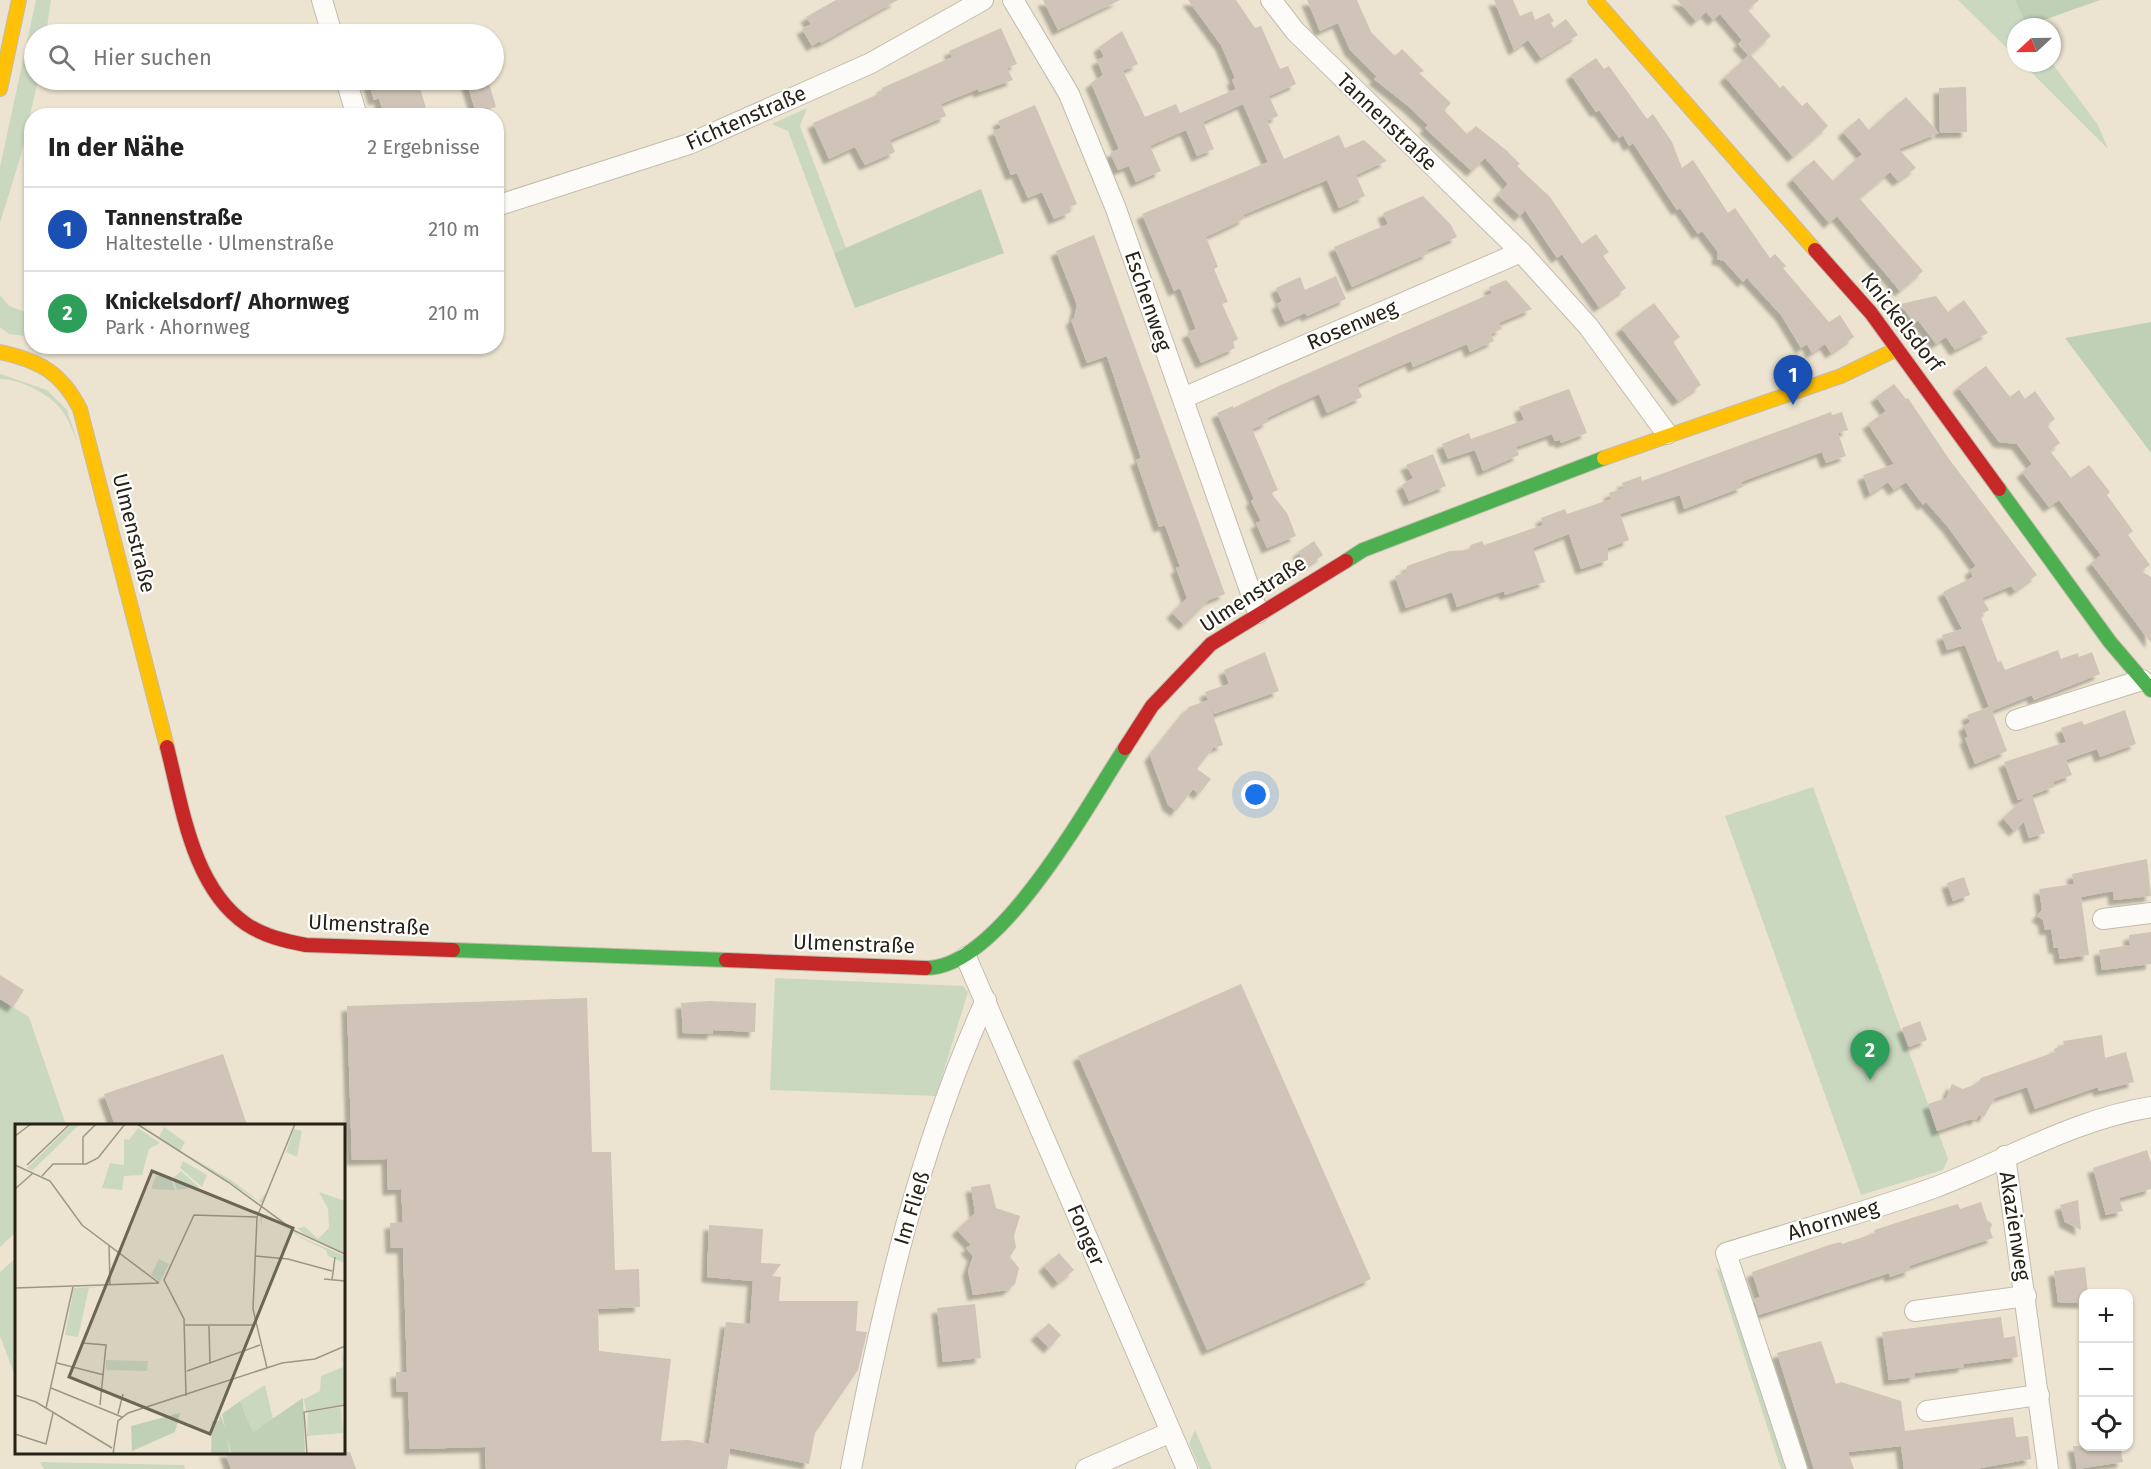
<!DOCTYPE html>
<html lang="de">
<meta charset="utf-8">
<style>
body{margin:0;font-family:"Fira Sans",sans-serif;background:#f2f2f2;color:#222}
.controls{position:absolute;right:18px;bottom:18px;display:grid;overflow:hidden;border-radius:12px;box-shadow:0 2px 4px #0004}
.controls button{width:54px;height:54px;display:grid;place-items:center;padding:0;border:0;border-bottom:2px solid #e0e0e0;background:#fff;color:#222;font:30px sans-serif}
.compass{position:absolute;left:2007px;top:18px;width:54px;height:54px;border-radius:50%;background:#fff;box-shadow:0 2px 4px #0004;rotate:248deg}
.you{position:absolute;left:1256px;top:795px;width:21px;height:21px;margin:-15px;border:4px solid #fff;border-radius:50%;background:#1a73e8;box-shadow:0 0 0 9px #1a73e833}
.badge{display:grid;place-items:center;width:39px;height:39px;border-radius:50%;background:#6c6656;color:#fff;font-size:20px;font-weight:700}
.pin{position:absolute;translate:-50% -50px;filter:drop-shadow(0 2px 3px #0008)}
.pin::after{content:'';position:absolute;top:32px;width:21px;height:18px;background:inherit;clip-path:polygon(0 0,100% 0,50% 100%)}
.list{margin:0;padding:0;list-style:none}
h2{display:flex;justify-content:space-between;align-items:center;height:78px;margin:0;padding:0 24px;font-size:26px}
h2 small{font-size:20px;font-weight:400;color:#767676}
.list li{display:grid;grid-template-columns:39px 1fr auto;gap:18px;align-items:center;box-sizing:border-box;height:84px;padding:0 24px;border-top:2px solid #e0e0e0}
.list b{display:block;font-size:22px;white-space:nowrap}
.list p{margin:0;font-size:20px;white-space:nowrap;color:#767676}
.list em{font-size:20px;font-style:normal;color:#767676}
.icon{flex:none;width:33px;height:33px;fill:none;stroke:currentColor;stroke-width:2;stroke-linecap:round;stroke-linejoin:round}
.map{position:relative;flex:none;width:2151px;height:1469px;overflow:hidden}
.search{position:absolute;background:#fff;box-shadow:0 2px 4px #0004;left:24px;top:24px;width:480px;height:66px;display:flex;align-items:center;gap:15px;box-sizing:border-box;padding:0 21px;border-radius:33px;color:#767676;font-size:22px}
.panel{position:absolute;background:#fff;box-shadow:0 2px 4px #0004;left:24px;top:108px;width:480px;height:246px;border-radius:24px}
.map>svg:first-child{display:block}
</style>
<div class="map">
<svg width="2151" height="1469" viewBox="0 0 2151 1469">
<defs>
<filter id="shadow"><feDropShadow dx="-5.5" dy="5.5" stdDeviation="1.5" flood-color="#0004"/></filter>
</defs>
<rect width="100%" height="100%" fill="#ece4d0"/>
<g fill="#cbd8c0">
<polygon points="36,0 51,0 46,34 34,34 34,80 38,80 21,155 0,223 0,167"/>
<polygon points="1958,0 2015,0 2028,27 2016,27 2016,57"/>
<polygon points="2022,63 2052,63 2098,125 2108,149"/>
<polygon points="807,108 800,126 846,248 834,253 788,131 772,124"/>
<polygon points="0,295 9,306 31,314 31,331 24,336 9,334 0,327"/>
<path d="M0 374 47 390 67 410 77 441C73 433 70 423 65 415 54 396 22 379 0 379Z"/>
<polygon points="1813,787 1948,1159 1943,1170 1861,1195 1725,816"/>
<polygon points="775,978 963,986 968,992 936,1096 770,1090"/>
<polygon points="0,999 29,1017 66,1125 16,1126 16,1232 0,1247"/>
<polygon points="16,1258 16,1379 0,1336 0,1272"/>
<polygon points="1716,1268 1728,1275 1791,1469 1781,1469"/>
<polygon points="1195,1430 1212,1469 1200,1469 1189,1444"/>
<polygon points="40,1462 184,1465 185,1469 44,1469"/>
</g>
<g fill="#c0d0b6">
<polygon points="2015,0 2100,0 2027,26"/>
<polygon points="981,189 1004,253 855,308 834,253"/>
<polygon points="2151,322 2151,453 2065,338"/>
</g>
<g fill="#cfc4b7" filter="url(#shadow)">
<polygon points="836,0 898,0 821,43 820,41 812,46 802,29 811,24 806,17"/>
<polygon points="1043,0 1120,0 1058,30"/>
<polygon points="1188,0 1236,0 1255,28 1261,26 1280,69 1288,66 1296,84 1269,96 1278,116 1267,121 1284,159 1339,135 1345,148 1364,140 1387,161 1356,175 1365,196 1339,208 1327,180 1243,215 1245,218 1236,223 1206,237 1218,267 1214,269 1228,302 1222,304 1238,339 1233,342 1235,348 1201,363 1187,333 1196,329 1180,288 1174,291 1142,214 1268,162 1243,104 1203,122 1214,149 1197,156 1186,130 1150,146 1161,171 1136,182 1129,166 1118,170 1110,153 1119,149 1091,83 1103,75 1097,60 1104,57 1099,47 1122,31 1138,64 1123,71 1145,117 1176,104 1180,113 1236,89 1232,80 1235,78 1221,45"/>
<polygon points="1307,0 1357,0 1371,32 1395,56 1402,49 1424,71 1419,73 1451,103 1444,110 1467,134 1476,126 1506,150 1520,164 1517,166 1550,197 1582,244 1596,234 1609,252 1603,256 1626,288 1599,307 1562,254 1557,258 1525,210 1520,216 1498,195 1508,184 1485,158 1472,171 1454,155 1425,128 1428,125 1408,106 1374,79 1377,77 1350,50 1338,23 1320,31"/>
<polygon points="1494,0 1513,0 1520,16 1532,11 1535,20 1549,13 1554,21 1551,23 1554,28 1566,19 1578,35 1541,58 1528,40 1514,50"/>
<polygon points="1677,0 1759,0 1748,10 1771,36 1749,56 1738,44 1742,40 1720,14 1713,20 1706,12 1696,21"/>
<polygon points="1001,28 1017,64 1007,68 1013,80 979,92 978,89 941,104 946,116 890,140 895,152 865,165 855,147 829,159 813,123 883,92 882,88 952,57 949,51"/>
<polygon points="1750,54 1780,88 1783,85 1802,106 1807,102 1828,126 1793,157 1725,77"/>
<polygon points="1596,58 1604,69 1609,66 1647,119 1653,114 1672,142 1682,168 1693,160 1728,213 1735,208 1770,258 1775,254 1786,266 1783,268 1829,322 1840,315 1854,337 1831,353 1825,344 1812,353 1807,344 1801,348 1781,315 1747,278 1743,282 1724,261 1717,259 1718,252 1702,231 1698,234 1680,208 1677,210 1633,143 1629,146 1623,135 1619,138 1599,110 1596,112 1571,75"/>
<polygon points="368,80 418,80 428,116 384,116 379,98 374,100"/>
<polygon points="466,80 488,80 496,107 476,113"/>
<polygon points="1966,87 1967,132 1940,133 1939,88"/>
<polygon points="1906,97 1939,133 1899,149 1916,168 1898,181 1890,172 1859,198 1923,271 1900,291 1837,216 1829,223 1792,179 1814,160 1833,181 1862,154 1843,132 1859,118 1869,130"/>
<polygon points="1035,105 1077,204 1069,207 1071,212 1054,219 1042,192 1028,198 1017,173 1011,175 993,131 1001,128 998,121"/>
<polygon points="1423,196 1451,225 1457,237 1427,250 1429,253 1352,287 1334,247 1388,224 1383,213"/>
<polygon points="1094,235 1225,594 1209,600 1184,625 1172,613 1187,598 1176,568 1180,567 1165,525 1159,527 1136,460 1141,458 1107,356 1087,363 1071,320 1074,318 1077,305 1056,251"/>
<polygon points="1336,276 1346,299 1307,316 1305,313 1285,322 1277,304 1282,301 1276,288 1300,277 1305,290"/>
<polygon points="1506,280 1532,309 1499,323 1502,329 1491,334 1494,341 1470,352 1467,344 1413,367 1411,361 1357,385 1362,397 1327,413 1319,394 1267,418 1268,422 1252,429 1278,490 1271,493 1287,513 1296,536 1267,548 1256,523 1261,521 1251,501 1254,499 1217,413 1233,406 1233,408 1281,385 1476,300 1492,293 1489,287"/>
<polygon points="1936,296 1948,312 1964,300 1988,333 1955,350 1946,337 1936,344 1918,320 1914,323 1900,304"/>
<polygon points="1654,303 1680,337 1673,342 1701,385 1678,401 1621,328"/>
<polygon points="1986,366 2010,397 2019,390 2025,399 2035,391 2055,419 2047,425 2060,443 2050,451 2071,478 2089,465 2110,492 2107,495 2133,531 2128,535 2150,565 2141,571 2151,577 2151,643 2091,563 2101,555 2059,500 2049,507 2022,472 2032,464 2017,444 1999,442 1958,387"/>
<polygon points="1894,384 1906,399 1908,398 1949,459 2037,575 2015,591 2011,586 1982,598 1989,610 1980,615 1998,662 2001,661 2005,670 2058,650 2061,659 2078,653 2079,657 2092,652 2100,674 2034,700 2032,695 1992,711 2007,751 1975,764 1965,738 1968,737 1964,726 1970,722 1967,715 1989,707 1965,645 1947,650 1942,635 1962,629 1943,592 1973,577 1970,570 1976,566 1948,527 1926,502 1923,505 1906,482 1894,490 1888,482 1870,494 1863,475 1894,464 1868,424 1886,411 1876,397"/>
<polygon points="1569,389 1587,433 1561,443 1560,440 1555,441 1552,434 1516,447 1519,455 1483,471 1475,450 1448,459 1442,444 1469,433 1471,439 1524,420 1519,407"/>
<polygon points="1831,412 1832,415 1842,412 1848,430 1838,433 1846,456 1826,463 1822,452 1741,482 1743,487 1684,509 1680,495 1620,514 1629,540 1608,548 1608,560 1581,569 1569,534 1533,548 1545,582 1505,595 1504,591 1457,607 1452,592 1406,608 1395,576 1406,572 1407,566 1450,551 1468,550 1471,545 1482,541 1484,545 1543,525 1541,518 1565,509 1567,514 1611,499 1609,493 1624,488 1622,483 1641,476 1642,481"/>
<polygon points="1433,454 1446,486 1409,501 1402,485 1413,478 1406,465"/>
<polygon points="1314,541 1323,555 1307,566 1298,552"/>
<polygon points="1265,652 1279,691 1214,714 1205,692 1229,684 1224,670"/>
<polygon points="1208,700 1223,745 1213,748 1197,769 1211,779 1199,794 1193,789 1176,811 1168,805 1150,756 1189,707"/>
<polygon points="2125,710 2136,744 2100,757 2097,749 2066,760 2072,775 2053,782 2054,787 2032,795 2045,833 2029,838 2024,822 2014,831 2003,818 2026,797 2018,800 2004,762 2066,742 2061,728 2082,721 2084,725"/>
<polygon points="2147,859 2151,896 2114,900 2113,891 2081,897 2089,955 2060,959 2058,948 2054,948 2051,929 2045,930 2043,920 2037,916 2042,910 2039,889 2074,884 2072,874"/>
<polygon points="1964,877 1970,895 1953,901 1947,883"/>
<polygon points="2151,932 2151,964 2102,970 2099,950 2130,945 2129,935"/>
<polygon points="0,975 24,990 13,1007 0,999"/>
<polygon points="1241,984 1371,1279 1207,1350 1078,1056"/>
<polygon points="587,998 592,1152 611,1152 615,1270 639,1269 640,1307 598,1309 599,1351 671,1359 661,1441 688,1440 709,1444 726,1322 750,1324 753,1281 707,1277 709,1225 763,1229 761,1263 781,1264 772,1276 781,1277 779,1301 858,1301 856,1331 867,1332 858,1370 815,1433 809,1464 730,1448 727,1469 486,1469 485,1447 410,1449 408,1392 397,1392 396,1372 407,1372 403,1248 391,1248 390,1223 403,1222 401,1189 388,1190 387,1159 352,1160 347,1006"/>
<polygon points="709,1001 756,1003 755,1032 713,1030 713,1034 683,1033 681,1003"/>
<polygon points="1920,1021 1927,1040 1909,1047 1902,1028"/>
<polygon points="2102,1035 2105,1058 2126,1052 2134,1082 2099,1091 2098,1087 2035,1109 2027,1087 1995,1098 1984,1117 1979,1115 1976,1120 1972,1119 1937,1131 1928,1104 1946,1098 1952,1084 1963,1089 1978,1083 1981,1078 2055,1052 2054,1049 2064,1045 2063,1041"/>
<polygon points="223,1054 247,1125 115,1125 104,1094"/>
<polygon points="2147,1150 2151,1163 2151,1189 2119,1198 2123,1211 2106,1215 2093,1168"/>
<polygon points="990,1184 996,1208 1020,1216 1014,1236 1016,1247 1010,1257 1019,1268 1015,1284 1008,1290 973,1295 968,1271 973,1256 966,1248 971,1245 957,1230 975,1213 971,1187"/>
<polygon points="2078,1200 2081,1230 2065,1222 2060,1205"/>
<polygon points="1981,1202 1987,1220 1992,1224 1990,1230 1993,1238 1909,1266 1911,1270 1890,1277 1889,1273 1759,1315 1754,1299 1760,1297 1752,1272 1829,1245 1841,1242 1842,1244 1875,1233 1874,1230 1918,1216 1958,1204 1960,1209"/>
<polygon points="1059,1253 1074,1270 1058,1283 1044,1266"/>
<polygon points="2085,1267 2088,1293 2084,1293 2084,1303 2058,1302 2054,1271"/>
<polygon points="975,1304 981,1358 943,1362 937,1308"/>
<polygon points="2001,1317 2004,1338 2015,1336 2018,1357 1963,1364 1964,1367 1915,1373 1915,1377 1889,1380 1882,1332"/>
<polygon points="1049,1323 1061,1335 1049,1348 1036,1335"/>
<polygon points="1821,1341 1836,1384 1841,1382 1901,1401 1905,1431 2013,1417 2016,1437 2028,1436 2031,1459 1975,1469 1904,1469 1901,1446 1848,1452 1854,1469 1814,1469 1777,1353"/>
<polygon points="2073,1446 2120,1446 2123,1462 2077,1469"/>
<polygon points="225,1452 350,1452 356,1469 231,1469"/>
</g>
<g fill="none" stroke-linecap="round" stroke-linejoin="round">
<g stroke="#c3bcad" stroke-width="22">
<g id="street">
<polyline points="322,0 332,34"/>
<polyline points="1013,0 1069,94 1116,209 1258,613"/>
<polyline points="1271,0 1295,31 1521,252 1588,326 1667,434"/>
<polyline points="346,80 357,116"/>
<polyline points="496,206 689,144 871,63 983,0"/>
<polyline points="1183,398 1521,252"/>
<polyline points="2016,720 2142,680"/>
<polyline points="2103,919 2151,913"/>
<polyline points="966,957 1187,1469"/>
<polyline points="2005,1156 2048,1469"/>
<polyline points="1915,1311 2026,1296"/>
<polyline points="1927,1411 2039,1395"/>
<path d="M851 1469C882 1309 918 1149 986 1000"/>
<polyline points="1086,1469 1171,1432"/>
<path d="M1797 1469 1726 1253C1796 1231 1868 1212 1936 1187 2007 1160 2075 1119 2151 1107"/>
</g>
</g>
<g stroke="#c3bcad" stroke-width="16">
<g id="fast">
<polyline points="1999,489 2110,642 2151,690"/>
<polyline points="1346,561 1363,550 1604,458"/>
<polyline points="453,950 726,960"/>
<path d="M925 968C999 970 1088 804 1125 748"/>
</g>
</g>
<g stroke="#c3bcad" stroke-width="16">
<g id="slow">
<polyline points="1595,0 1815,250"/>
<polyline points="0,89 19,0"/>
<path d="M0 352C39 360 62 373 80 409L167 747"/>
<polyline points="1604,458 1841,376 1897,349"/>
</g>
</g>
<g stroke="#c3bcad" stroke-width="16">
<g id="jam">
<polyline points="1815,250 1871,313 1999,489"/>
<path d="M167 747C182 805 192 887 246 924 264 936 285 941 306 945L453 950"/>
<polyline points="1125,748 1152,706 1211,644 1346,561"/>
<polyline points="726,960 925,968"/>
</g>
</g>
<use href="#street" stroke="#fcfbf8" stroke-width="20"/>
<use href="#fast" stroke="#4caf50" stroke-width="14"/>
<use href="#slow" stroke="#ffc107" stroke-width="14"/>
<use href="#jam" stroke="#c62828" stroke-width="14"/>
</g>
<g text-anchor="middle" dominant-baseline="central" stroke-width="4.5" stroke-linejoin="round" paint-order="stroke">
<g font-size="21" fill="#272215" stroke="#fff">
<text transform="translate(746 118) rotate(-24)">Fichtenstraße</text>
<text transform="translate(1387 122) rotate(44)">Tannenstraße</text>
<text transform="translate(1148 301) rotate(71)">Eschenweg</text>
<text transform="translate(1902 322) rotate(52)">Knickelsdorf</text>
<text transform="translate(1352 325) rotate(-23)">Rosenweg</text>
<text transform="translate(134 533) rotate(76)">Ulmenstraße</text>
<text transform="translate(1253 594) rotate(-33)">Ulmenstraße</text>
<text transform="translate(369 925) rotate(3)">Ulmenstraße</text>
<text transform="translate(854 944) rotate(2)">Ulmenstraße</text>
<text transform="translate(912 1208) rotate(-73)">Im Fließ</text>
<text transform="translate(1833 1220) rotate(-17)">Ahornweg</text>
<text transform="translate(2015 1226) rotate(81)">Akazienweg</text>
<text transform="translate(1086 1235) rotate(67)">Fonger</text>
</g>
</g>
<g transform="translate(15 1124)">
<rect width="330" height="330" fill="#ece4d0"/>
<path d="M57 0H65L17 47 12 44ZM149 3 170 18 165 27 216 56 244 77 255 64 247 79 164 28 144 13ZM123 4 145 19 134 25 127 51 109 52 107 66 87 64 95 39 109 41V15L114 16ZM279 5 287 7 282 33 271 28ZM168 37 192 51 187 63 165 44ZM166 47 184 63 162 66 158 54ZM141 52H155L160 66 136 65ZM304 68 330 77V129L289 110 282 104 290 103 303 115 314 104 313 85ZM251 90 288 114 330 132V139L313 132 311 126 288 115 253 92 247 94V99L246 101 245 93ZM144 135 154 140 145 158 136 151ZM93 162 74 164 63 213 50 211 59 164ZM326 226 330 241V280L291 287 289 275 305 267 306 252 328 243ZM91 236 133 237 132 247 91 246ZM250 261 258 295 238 308 225 277ZM326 283 328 309 292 312 293 288Z" fill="#cbd8c0"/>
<path d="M288 274 290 329 216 330 207 290 225 277 238 308ZM165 289 160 308 117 327 116 302ZM205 290 211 306 215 330H196L197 297H204Z" fill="#c0d0b6"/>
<path fill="none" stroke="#9d9685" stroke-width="1.5" d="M122 0 213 58 280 107 330 130M0 12 16 0M68 40V13L81 0M0 41 35 57 67 101 144 159M12 41 55 0M27 52 38 40H71L83 34 110 0M0 65 18 49M242 93 238 185 252 244M94 122 95 160M240 132 273 135 317 147M309 155 330 157M317 156 320 133M0 164 144 159M170 201H240M194 202 195 240M67 219 91 221 85 281M42 239 89 251M172 247 245 221M36 264 107 293M0 271 21 278 97 324M171 272 169 195 149 156 179 91 242 93 280 0M31 284 58 163M103 290 108 270M0 310 31 320 38 289M98 330 103 297 113 289 267 239 300 235 330 222M292 330 289 288 330 281"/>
<path fill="#6c6656" fill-opacity="0.15" stroke="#6c6656" stroke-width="3" d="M137 47 278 104 195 310 54 253Z"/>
<rect width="330" height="330" fill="none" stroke="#272215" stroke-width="3"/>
</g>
</svg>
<div class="controls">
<button>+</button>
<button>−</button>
<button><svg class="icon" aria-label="locate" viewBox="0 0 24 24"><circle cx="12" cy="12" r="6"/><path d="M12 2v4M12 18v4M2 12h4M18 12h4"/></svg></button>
</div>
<svg class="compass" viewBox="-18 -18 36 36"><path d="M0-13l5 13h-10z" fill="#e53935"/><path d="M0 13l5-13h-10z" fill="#767676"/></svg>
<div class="you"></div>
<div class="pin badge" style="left:1793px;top:405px;background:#1a4fb4">1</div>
<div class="pin badge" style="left:1870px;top:1080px;background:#2e9e5b">2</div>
<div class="search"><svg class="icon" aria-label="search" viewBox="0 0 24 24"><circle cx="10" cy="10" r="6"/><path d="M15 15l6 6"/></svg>Hier suchen</div>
<section class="panel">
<h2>In der Nähe<small>2 Ergebnisse</small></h2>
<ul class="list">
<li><span class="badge" style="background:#1a4fb4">1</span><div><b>Tannenstraße</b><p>Haltestelle · Ulmenstraße</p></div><em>210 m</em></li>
<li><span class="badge" style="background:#2e9e5b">2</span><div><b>Knickelsdorf/ Ahornweg</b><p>Park · Ahornweg</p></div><em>210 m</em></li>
</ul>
</section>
</div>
